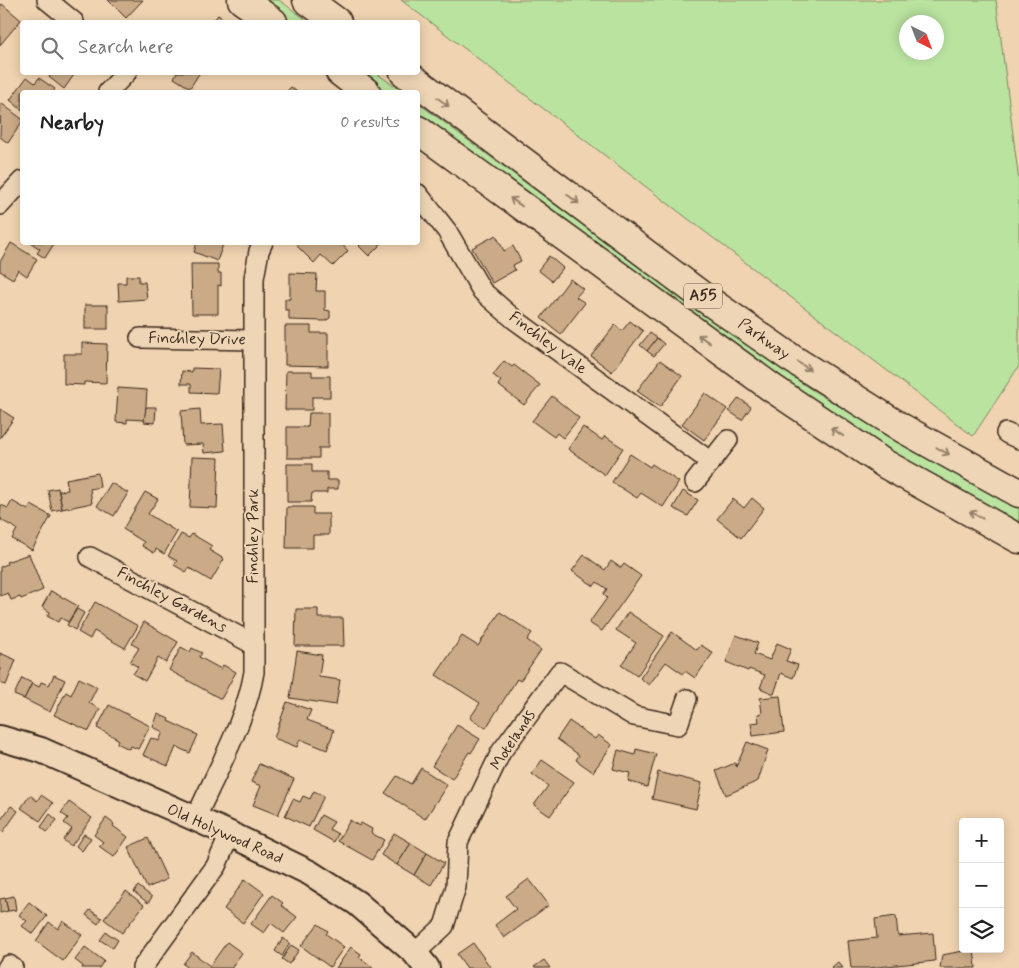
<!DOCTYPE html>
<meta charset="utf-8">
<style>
body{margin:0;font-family:Mynerve,sans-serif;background:#f2f2f2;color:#222}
.controls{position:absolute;right:15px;bottom:15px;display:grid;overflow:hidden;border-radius:5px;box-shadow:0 2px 12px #0003}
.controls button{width:45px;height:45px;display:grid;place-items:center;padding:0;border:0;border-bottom:1px solid #e0e0e0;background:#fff;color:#222;font:25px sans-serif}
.compass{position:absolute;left:899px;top:15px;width:45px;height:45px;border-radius:50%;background:#fff;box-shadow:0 2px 12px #0003;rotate:138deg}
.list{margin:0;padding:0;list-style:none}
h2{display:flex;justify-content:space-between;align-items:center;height:65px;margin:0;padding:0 20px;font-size:21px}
h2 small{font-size:16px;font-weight:400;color:#767676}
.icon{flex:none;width:28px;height:28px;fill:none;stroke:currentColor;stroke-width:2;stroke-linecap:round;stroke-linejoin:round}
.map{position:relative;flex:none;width:1019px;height:968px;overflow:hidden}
.search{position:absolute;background:#fff;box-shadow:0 2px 12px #0003;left:20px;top:20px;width:400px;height:55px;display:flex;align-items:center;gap:12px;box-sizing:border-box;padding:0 18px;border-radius:5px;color:#767676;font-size:19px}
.panel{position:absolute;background:#fff;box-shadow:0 2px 12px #0003;left:20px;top:90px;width:400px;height:155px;border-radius:5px}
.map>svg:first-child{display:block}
</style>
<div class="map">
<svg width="1019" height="968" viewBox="0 0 1019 968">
<rect width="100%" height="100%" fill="#f0d3b0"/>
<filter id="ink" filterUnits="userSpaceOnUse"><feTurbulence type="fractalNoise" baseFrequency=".02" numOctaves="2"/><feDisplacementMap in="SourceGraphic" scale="10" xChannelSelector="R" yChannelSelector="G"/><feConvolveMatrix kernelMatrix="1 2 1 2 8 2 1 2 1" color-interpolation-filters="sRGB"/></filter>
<g filter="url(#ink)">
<g fill="#bae3a0" stroke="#7a865f" fill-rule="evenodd">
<polygon points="262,0 279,0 309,22 292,22"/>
<path d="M401 0H996L1019 182V366L973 436ZM906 22H936V52H906Z"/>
<polygon points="359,73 376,73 403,92 386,92"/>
<polygon points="418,103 666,287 809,388 915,451 1019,505 1019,528 902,465 656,295 418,116"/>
</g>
<g fill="#cbab87" stroke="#3b2a1e">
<polygon points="108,0 143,0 126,18"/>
<polygon points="2,4 21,20 0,45 0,7"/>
<polygon points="218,15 229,22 212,22"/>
<polygon points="52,72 76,72 64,89 49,77"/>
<polygon points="177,72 200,72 190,88 174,78"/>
<polygon points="27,77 35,83 39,78 55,89 53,92 22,92 22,110 10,100"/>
<polygon points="291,87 297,92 286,92"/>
<polygon points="1,103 22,119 22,122 8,143 0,137"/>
<polygon points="496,235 504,251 513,246 521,261 513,265 515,270 492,283 472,248"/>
<polygon points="30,242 55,242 45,258 37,253 40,249"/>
<polygon points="195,242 224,242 217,261 194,252 197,243"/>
<polygon points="300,242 340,242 348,251 333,266 321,255 314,263 297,246"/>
<polygon points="363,242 382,242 382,243 369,256 359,246"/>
<polygon points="11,243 37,259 27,276 18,270 13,279 0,271 0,262"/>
<polygon points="549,256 563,268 552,281 538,270"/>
<polygon points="191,264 218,264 218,273 221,273 221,286 218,285 218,314 192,314"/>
<polygon points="290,273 317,274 316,291 325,291 325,310 330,311 330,318 325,321 289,320 289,310 285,310 285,299 290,299"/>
<polygon points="126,276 139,276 139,282 145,282 147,299 119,301 118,283 126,283"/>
<polygon points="570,279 583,289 576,297 585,303 561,334 541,318"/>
<rect x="85" y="305" width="23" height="24"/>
<polygon points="630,321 643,331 612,372 591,356 615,325 622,331"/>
<polygon points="285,326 311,326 311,333 328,333 328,366 285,365"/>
<polygon points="650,333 657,338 647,351 640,345"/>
<polygon points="657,338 664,344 654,356 647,351"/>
<polygon points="82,343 107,344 106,383 84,382 84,385 64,384 64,354 82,354"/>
<polygon points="660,360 682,376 660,407 637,391"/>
<polygon points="504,361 512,367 514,365 540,385 524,405 498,385 501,381 493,375"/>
<polygon points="192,368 219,369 217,393 191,392 191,384 181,384 182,371 192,372"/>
<polygon points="286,371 312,371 312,376 330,376 330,397 312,397 312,410 285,410"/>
<polygon points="118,388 147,390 145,420 127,419 127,423 116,422"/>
<polygon points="705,393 727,409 704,440 682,424"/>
<polygon points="552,396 579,418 563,438 557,433 554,437 532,421"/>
<polygon points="739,398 751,407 742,420 729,411"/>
<polygon points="146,407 156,407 155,423 144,422"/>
<polygon points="0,409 14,418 0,438"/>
<polygon points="200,409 201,425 223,424 225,451 204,453 203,444 183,445 181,411"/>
<polygon points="309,413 328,413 328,448 319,448 319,458 287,458 287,427 308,427"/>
<polygon points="583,427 602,440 605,436 623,448 605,475 568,449"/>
<polygon points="630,454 650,467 652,464 679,482 663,507 641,493 637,498 612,482"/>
<polygon points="192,457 219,458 217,508 190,507"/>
<polygon points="287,464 312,464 312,472 327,472 327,480 338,480 338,489 327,489 327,493 312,493 311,502 287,502"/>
<polygon points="98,473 100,487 90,489 92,503 62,509 59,491 68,490 66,479"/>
<polygon points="111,483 128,493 114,516 97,506"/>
<polygon points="58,488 62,509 52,511 48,490"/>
<polygon points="683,491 698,500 688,516 673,508"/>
<polygon points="145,492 158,499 148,514 177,532 164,554 156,549 154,553 142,546 144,542 123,529"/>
<polygon points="752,498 764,508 741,538 717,519 733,499 744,508"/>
<polygon points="12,501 28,510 31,505 51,516 32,550 12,539 17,529 1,520 2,519 0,518 1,505 8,508"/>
<polygon points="287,507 313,507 313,514 329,514 329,535 313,535 313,548 286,548"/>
<polygon points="181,534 189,538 192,534 212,546 209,550 224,559 211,581 189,568 186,572 174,565 177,561 168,556"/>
<polygon points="29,554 43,590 21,599 20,597 11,600 8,593 0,596 0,567 7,564 6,562"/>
<polygon points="584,555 605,570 611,561 621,568 624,564 641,576 602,631 589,623 607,598 603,594 607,589 597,582 594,586 572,571"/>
<polygon points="51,591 78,606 68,622 61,618 58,622 47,616 50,612 42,607"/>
<polygon points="95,602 138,626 125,648 94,631 90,639 78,632"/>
<polygon points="77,609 84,613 75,630 67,625"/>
<polygon points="296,609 318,609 318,618 343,618 344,646 295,646"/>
<polygon points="500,612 532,633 527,640 541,650 520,681 517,679 486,728 470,718 480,703 436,675 462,636 478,646"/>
<polygon points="628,612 664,636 637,676 621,665 636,643 616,630"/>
<polygon points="144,622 178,642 166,663 158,658 145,681 133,674 138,667 130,662 139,648 132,644"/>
<polygon points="672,632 697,650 701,645 713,653 695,678 685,671 683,674 666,662 649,685 640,678"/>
<polygon points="736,635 758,643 754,654 770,660 777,643 791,649 786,661 798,665 793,678 781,673 774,694 760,688 765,675 749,669 748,671 726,662"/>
<polygon points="181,647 190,652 192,648 202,653 199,657 221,669 223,665 236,672 221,699 169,670"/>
<polygon points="297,651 322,655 319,677 340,680 336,705 290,698"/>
<polygon points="0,653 16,660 6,685 0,683"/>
<polygon points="54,675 65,680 50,712 24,699 32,683 39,687 41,682 49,685"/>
<polygon points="22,678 32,683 24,699 14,695"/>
<polygon points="79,678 97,687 89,703 100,709 89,731 54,715 66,692 71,695"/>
<polygon points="780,696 784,732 753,736 751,723 759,722 758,714 762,713 760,698"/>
<polygon points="287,702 311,710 307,720 334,730 327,750 300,739 297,747 274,738"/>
<polygon points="109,705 150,726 138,749 131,746 129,749 117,743 118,739 97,728"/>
<polygon points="158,714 169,719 168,721 198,735 190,753 176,747 168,766 143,755 151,738 159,741 163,732 153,727"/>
<polygon points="569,721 595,739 598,735 612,745 593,772 576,760 579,755 557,739"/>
<polygon points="457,725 480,739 471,753 469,752 452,779 432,766"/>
<polygon points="747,742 768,750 758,781 726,795 716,771 735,763 736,767"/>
<polygon points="636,749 656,754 647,787 628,781 630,773 613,769 618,750 635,755"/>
<polygon points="542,760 574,782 550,816 534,805 548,786 532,774"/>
<polygon points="259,764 294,779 278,815 253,805 261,786 251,782"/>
<polygon points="421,768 447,785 425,819 385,793 397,776 411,784"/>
<polygon points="658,772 702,783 696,809 652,799"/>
<polygon points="314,791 324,796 309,827 285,816 293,799 300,802 303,796 310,799"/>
<polygon points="30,795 37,801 41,795 53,803 40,821 21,808"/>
<polygon points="69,802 92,818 71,846 63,840 72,829 64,823 68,818 61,813"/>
<polygon points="11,806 18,811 3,832 0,830 0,821"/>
<polygon points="50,814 57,820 47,832 41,827"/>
<polygon points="321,815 334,822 329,829 338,834 334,842 313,830"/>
<polygon points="106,818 114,824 113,826 128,837 114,857 99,846 103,842 94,835"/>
<polygon points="350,820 359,826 361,823 372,829 371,833 384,840 372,860 338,841"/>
<polygon points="394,833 411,843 397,865 381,855"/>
<polygon points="84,834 91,838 82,851 76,846"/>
<polygon points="148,838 167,879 147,888 128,847"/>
<polygon points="411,843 427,853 414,875 397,865"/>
<polygon points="427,853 444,863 431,885 414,875"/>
<polygon points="245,879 264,893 243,923 224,909"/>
<polygon points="529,879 549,905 504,938 495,925 516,909 506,896"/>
<polygon points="138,886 152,897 148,903 134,892"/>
<polygon points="126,891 144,905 122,933 104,919"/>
<polygon points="272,895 283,903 281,905 297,917 284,933 271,923 264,933 251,924"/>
<polygon points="14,896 16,910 8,911 5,898"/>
<polygon points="5,898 8,911 0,913 0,899"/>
<polygon points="29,902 47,916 33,934 22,926 27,921 19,915"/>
<polygon points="90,910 102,918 98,924 86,915"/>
<polygon points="896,916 898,936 933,933 935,961 868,968 851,968 848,941 877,938 875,919"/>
<polygon points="63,921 82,935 63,961 36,941 49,922 58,929"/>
<polygon points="318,924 328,931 326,934 344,947 330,967 301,946"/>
<polygon points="106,932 118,940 113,948 100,940"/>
<polygon points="283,938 290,943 282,956 275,951"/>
<polygon points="227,942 242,953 231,968 189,968 183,964 192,952 210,966"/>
<polygon points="473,943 491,968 467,968 457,954"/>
<polygon points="291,945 299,950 289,964 282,959"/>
<polygon points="85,947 104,961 99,968 82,968 83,966 75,960"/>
<polygon points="351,947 361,954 359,957 374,968 336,968"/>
<polygon points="974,949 976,968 940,968 942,955"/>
<polygon points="544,960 550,968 535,968 534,967"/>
<polygon points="838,962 843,968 831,968"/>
</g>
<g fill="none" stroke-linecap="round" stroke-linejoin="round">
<g stroke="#3b2a1e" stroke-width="22">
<g id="minor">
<polyline points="47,0 74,22"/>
<polyline points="108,92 127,72"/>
<polyline points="418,194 447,231 482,291 514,319 711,462"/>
<polyline points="0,205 22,181"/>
<polyline points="140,338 253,340"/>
<polyline points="1006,433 1019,439"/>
<polyline points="695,482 728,440"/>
<polyline points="90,557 253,644"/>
<path d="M195 820C215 774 246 721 254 672V278L259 251 263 242"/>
<polyline points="415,953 444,926 456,887 458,842 501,752 560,672 634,716 678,725 687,699"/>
<polyline points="7,968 9,965 13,968"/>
<polyline points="142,968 216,866 230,834"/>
</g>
</g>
<g stroke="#3b2a1e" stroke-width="28">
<polyline id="tertiary" points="0,738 41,750 230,834 310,873 357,903 415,953 427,968"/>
</g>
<g stroke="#3b2a1e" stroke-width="31">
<g id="trunk">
<polyline points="242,0 273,22"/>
<polyline points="307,0 337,22"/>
<polyline points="340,72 366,92"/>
<polyline points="404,72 702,296 791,358 902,428 1019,493"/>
<polyline points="418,130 772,388 885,464 1019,539"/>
</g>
</g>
<use href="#minor" stroke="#eed5b5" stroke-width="19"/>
<use href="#tertiary" stroke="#eed5b5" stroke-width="24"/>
<use href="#trunk" stroke="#eed5b5" stroke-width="28"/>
</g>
<defs><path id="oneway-shaft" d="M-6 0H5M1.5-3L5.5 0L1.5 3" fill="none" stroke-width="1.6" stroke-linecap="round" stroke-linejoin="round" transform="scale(1.25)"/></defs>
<g stroke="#94806a">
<use href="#oneway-shaft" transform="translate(443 102) rotate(37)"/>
<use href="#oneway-shaft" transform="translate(573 199) rotate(37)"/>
<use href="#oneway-shaft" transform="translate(516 202) rotate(-144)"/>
<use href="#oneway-shaft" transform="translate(704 339) rotate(-144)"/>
<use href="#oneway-shaft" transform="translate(804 366) rotate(32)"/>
<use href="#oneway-shaft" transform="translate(837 432) rotate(-146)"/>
<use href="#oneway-shaft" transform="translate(943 451) rotate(29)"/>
<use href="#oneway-shaft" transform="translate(976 515) rotate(-151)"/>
</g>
</g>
<g text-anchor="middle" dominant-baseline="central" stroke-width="4" stroke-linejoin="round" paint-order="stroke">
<rect fill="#eed5b5" stroke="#715d4b" stroke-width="1" x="684" y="283.5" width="38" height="25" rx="4"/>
<g font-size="15" font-weight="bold" fill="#3b2a1e">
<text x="703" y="296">A55</text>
</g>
<g font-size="16" fill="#3b2a1e" stroke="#eed5b5">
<text transform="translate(197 339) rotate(1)">Finchley Drive</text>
<text transform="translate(764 339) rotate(35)">Parkway</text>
<text transform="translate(548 343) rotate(37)">Finchley Vale</text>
<text transform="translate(253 536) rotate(-90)">Finchley Park</text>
<text transform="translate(172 600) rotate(28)">Finchley Gardens</text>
<text transform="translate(513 740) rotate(-57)">Motelands</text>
<text transform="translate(225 834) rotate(24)">Old Holywood Road</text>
</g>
</g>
</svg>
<div class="controls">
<button>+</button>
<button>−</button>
<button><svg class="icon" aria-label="layers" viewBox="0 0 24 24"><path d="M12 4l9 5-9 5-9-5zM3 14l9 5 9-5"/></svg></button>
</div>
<svg class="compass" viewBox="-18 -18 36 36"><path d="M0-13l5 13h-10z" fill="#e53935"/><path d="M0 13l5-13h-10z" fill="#767676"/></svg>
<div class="search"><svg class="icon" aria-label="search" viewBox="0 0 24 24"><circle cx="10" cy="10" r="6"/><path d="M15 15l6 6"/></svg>Search here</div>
<section class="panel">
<h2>Nearby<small>0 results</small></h2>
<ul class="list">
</ul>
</section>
</div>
